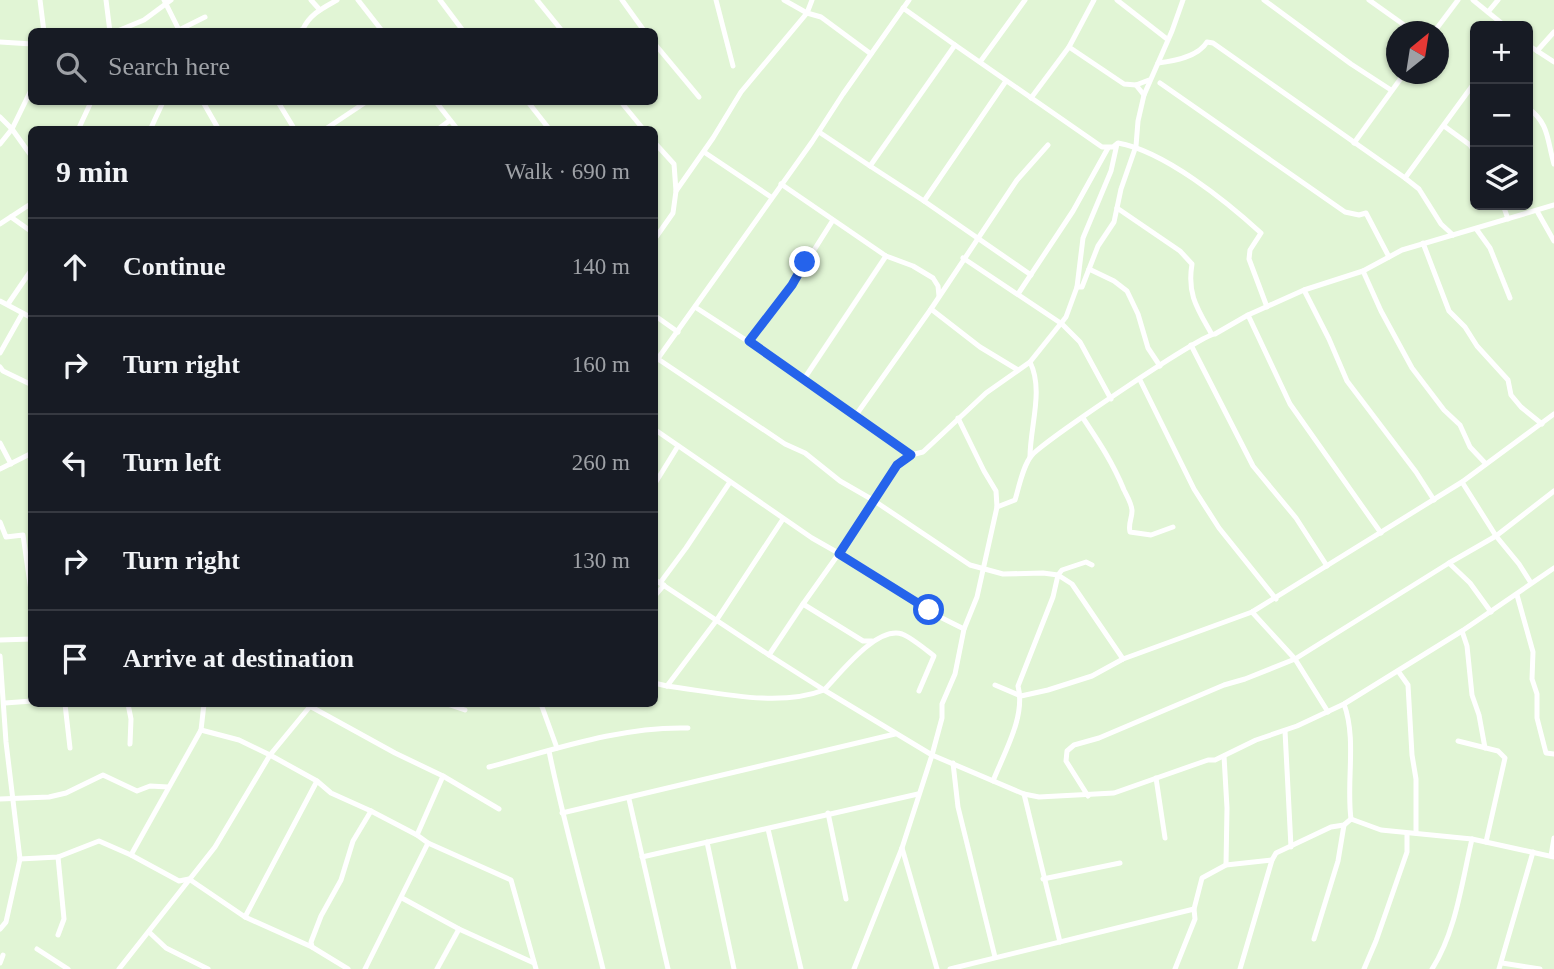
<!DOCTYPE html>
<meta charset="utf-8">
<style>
body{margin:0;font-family:Georgia,serif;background:#20242c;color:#f1f3f6}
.controls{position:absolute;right:21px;top:21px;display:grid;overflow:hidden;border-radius:10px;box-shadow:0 2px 5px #0004}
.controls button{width:63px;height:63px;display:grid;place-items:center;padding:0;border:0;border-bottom:2px solid #363941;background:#171b24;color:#f1f3f6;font:35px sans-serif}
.compass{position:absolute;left:1386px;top:21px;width:63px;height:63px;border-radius:50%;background:#171b24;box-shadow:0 2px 5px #0004;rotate:30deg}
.stop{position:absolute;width:21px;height:21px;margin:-16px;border:5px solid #2563eb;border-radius:50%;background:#fff}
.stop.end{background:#2563eb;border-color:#fff;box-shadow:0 2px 7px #0008}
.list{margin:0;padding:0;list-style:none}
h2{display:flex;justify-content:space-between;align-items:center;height:91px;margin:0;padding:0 28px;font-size:30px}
h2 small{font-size:23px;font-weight:400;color:#9ea1a6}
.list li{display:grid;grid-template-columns:46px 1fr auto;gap:21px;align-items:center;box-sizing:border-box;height:98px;padding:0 28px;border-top:2px solid #363941}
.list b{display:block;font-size:26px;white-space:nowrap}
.list em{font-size:23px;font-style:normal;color:#9ea1a6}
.icon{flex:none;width:38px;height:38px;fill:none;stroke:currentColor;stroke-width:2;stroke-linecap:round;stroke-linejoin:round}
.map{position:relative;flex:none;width:1554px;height:969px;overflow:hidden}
.search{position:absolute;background:#171b24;box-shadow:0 2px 5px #0004;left:28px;top:28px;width:630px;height:77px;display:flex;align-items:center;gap:18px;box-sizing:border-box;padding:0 24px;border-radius:10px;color:#9ea1a6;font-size:26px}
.panel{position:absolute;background:#171b24;box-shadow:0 2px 5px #0004;left:28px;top:126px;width:630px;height:581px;border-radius:10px}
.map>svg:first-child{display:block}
</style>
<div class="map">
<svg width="1554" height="969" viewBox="0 0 1554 969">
<rect width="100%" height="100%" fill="#e1f5d5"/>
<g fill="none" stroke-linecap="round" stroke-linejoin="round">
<g stroke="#fff" stroke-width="5">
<polyline points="40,0 44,32"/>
<polyline points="106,0 110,32"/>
<polyline points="164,0 180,32"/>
<polyline points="311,0 320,10"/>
<polyline points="358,0 383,32"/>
<polyline points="440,0 464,32"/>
<polyline points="537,0 563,32"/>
<polyline points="622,0 645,32"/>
<polyline points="716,0 733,66"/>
<polyline points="784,0 807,13 821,17 871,54"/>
<polyline points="1094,0 1069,47 1124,84 1136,85 1149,80"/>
<polyline points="1117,0 1167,39"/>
<polyline points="1264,0 1351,64 1391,90"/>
<polyline points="1369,0 1414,32"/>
<polyline points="1473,0 1505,26"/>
<polyline points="903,8 955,45 870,166 924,201"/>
<polyline points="1488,12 1498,0"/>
<polyline points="179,30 205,17"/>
<polyline points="115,32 144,20 171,0"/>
<path d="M297 32 303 29C310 14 323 8 337 0"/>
<polyline points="1434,32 1458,0"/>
<polyline points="0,42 32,44"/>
<polyline points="654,43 699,97"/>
<path d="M955 45 1102 147H1113L1118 143C1164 151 1226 201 1261 233L1250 250 1249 259 1267 307"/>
<polyline points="1528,45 1554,62"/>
<polyline points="1537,51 1554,32"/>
<polyline points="980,62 1025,0"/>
<path d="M1158 63C1174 61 1198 57 1207 42L1213 43 1405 178 1475 82"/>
<polyline points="1006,81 924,201 1031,275"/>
<polyline points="1160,83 1345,212 1359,215 1366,213 1389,257"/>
<polyline points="1144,95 1172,31 1183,0"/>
<polyline points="1031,98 1069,47"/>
<polyline points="203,102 219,130"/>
<polyline points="278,102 295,130"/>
<polyline points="436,102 458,130"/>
<polyline points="528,102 550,130"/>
<polyline points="621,102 644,130"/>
<path d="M1528 108C1549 123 1547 140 1554 164"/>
<polyline points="0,117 12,129 32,157"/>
<polyline points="1444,126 1470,145 1475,152"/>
<polyline points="78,130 91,102"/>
<polyline points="150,130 163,102"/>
<polyline points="324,130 366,102"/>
<polyline points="437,130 449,121"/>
<polyline points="819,132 870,166"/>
<polyline points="654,142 674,164 676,191"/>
<polyline points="1354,143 1404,74"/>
<polyline points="0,144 12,129 32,88"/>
<polyline points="704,152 771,197"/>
<polyline points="1405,178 1419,189 1441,224 1453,235"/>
<polyline points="781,184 886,256 913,266 933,278 938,286 939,296"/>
<polyline points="1503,205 1508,219"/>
<path d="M1117 208 1180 251 1192 264C1187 294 1197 308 1211 333"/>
<polyline points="1537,211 1554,241"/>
<polyline points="11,217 32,232"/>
<polyline points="0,224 32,203"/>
<polyline points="1477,230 1490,248 1510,298"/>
<polyline points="654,240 673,213 676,191 713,138 741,92 807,13 812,0"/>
<polyline points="1423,243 1449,311 1465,327 1477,346 1508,380 1511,395 1521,407 1542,424"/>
<polyline points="963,258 1062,324 1080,342 1111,399"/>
<polyline points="1089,269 1114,281 1127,291 1138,314 1148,348 1160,366"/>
<polyline points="1363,271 1381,311 1412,368 1444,410 1460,425 1470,447 1486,464"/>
<polyline points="1077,287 1082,287 1098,246 1114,222 1121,189 1136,146 1138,121 1144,95 1136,85"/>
<polyline points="1304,290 1329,339 1347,381 1416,472 1434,500"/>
<polyline points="1018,294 1073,211 1108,148"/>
<polyline points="0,301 32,318"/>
<polyline points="8,304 32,269"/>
<polyline points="695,307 800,375 911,455"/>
<polyline points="931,309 980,347 1018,370"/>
<polyline points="654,315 678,332"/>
<polyline points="1248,315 1290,404 1381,533"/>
<polyline points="749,341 792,285 833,220"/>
<polyline points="1191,345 1253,466 1296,518 1327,566"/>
<polyline points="0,353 22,314"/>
<polyline points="658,359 785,444 805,453 840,481 873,500 970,565 1003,574 1043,573 1058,575 1072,584 1123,659"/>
<polyline points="654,364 812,142 843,94 909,0"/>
<polyline points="0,367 3,371 32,385"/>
<polyline points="804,379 886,256"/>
<polyline points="1140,380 1194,489 1219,528 1276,599"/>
<polyline points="856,415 931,309 1017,180 1048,145"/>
<path d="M1083 418C1099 442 1113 463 1124 490 1127 496 1132 504 1132 511 1132 519 1128 523 1130 532L1151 535 1173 527"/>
<polyline points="654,429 812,538 870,571 936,615 964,629"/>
<polyline points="0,443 11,464"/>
<path d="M1030 457C1030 426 1044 390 1030 362L1066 317 1077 287 1083 238 1111 171 1117 144"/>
<polyline points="0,469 32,453"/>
<polyline points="1462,482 1496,536 1519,564 1531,583"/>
<polyline points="654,485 678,446"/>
<path d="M997 507 1015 500C1019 487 1023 465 1032 455 1047 439 1202 334 1215 334L1248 315 1304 290 1363 271 1402 250 1554 205"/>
<polyline points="0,522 6,537 23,535 32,598"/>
<polyline points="1449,563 1496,536 1554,491"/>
<polyline points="654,579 769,655"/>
<polyline points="660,583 686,548 730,482"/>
<polyline points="1517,595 1533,652 1532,679 1537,694 1537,718 1546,753 1554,754"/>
<polyline points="654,597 664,585"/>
<path d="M803 604 769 655 824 690C840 674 876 626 902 634 912 638 925 649 934 656L919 691"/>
<polyline points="1252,612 1295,659 1328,712"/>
<polyline points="1462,631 1467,646 1472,695 1479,715 1485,748"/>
<polyline points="0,640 32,639"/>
<polyline points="872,641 863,641 803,604 852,535 897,465 911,455 923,452 986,393 1030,362"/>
<polyline points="0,656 6,742 20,859 58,857 99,841 131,855 179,881 189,879 245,917 312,947 348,969"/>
<polyline points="1398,671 1408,685 1412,755 1416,779 1416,833"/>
<path d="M654 683 667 686C715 692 778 708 824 690L932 755 942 718V704L955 674 964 629 977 597 997 507 996 491 984 471 958 418"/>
<polyline points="995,685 1021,696 1048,690 1092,676 1123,659 1252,612 1462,482 1554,414"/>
<polyline points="667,686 716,621 783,519"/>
<polyline points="5,703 32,701"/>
<polyline points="65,704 70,748"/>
<polyline points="128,704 131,719 130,744"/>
<polyline points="306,704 395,753 443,776 499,809"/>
<polyline points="447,704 465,710"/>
<polyline points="541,704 557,748"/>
<path d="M1344 704C1357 740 1346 781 1351 819"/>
<polyline points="201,730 239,740 270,755 317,781 331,793 371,811 417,835 428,843 511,880 536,969"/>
<polyline points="1285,731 1291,847"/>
<polyline points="1458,741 1498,751 1505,758 1486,842"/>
<path d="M549 751C564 825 585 896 603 969"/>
<polyline points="1224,756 1227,808 1226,865"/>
<polyline points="953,763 958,807 995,957"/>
<path d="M489 767C553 750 621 726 688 728"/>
<polyline points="1156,778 1165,838"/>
<path d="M993 781C1004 753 1026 716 1018 686L1053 597 1058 575 1062 570 1086 562 1092 565"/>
<polyline points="1024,794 1060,942"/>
<polyline points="1088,796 1066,761 1067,751 1074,745 1099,738 1224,685 1245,679 1295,659 1449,563 1470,583 1491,612"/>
<polyline points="0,799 49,797 66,793 103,775 137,791 150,786 168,787"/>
<polyline points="629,799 668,969"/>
<polyline points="562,813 895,734"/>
<polyline points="828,813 846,899"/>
<polyline points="768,829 801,969"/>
<polyline points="417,835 443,776"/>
<polyline points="707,842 734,969"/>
<polyline points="902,848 937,969"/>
<polyline points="131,855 201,730 204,704"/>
<polyline points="1551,856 1554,838"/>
<polyline points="642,857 918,794"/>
<polyline points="1043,879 1120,863"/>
<polyline points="402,898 459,929 534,963"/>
<polyline points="1194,909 1202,878 1226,865 1272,860"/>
<polyline points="245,917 317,781"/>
<polyline points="0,929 6,922 20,859"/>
<polyline points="149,932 166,948 208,969"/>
<polyline points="58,935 64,919 58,857"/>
<polyline points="1314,939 1338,861 1344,825"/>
<polyline points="312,947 311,942 321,916 341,880 353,841 371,811"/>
<polyline points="37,949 68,969"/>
<polyline points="0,963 3,955"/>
<polyline points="1502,963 1540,969"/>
<polyline points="119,969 215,847 270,755 312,704"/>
<polyline points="365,969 428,843"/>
<polyline points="437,969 459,929"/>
<polyline points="854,969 902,848 932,755 1024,794 1039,797 1114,793 1208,760 1215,760 1256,740 1297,726 1344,704 1462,631 1554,568"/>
<polyline points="950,969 1194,909 1195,919 1175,969"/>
<polyline points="1240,969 1272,860 1276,853 1331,827 1344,825 1351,819 1381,830 1472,839 1554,857"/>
<polyline points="1364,969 1376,941 1407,852 1407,834"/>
<path d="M1432 969C1456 932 1462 881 1472 839"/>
<polyline points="1499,969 1533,852"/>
</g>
</g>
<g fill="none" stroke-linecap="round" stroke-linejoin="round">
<polyline stroke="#2563eb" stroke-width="9" points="805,262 792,285 749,341 911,455 897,465 839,554 929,610"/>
</g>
</svg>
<div class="controls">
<button>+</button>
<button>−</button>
<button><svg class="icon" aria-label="layers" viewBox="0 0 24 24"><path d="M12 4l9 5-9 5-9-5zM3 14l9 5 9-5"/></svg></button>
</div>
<svg class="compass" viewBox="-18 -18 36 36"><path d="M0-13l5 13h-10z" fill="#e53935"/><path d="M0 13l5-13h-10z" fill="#9ea1a6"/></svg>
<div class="stop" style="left:929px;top:610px"></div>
<div class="stop end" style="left:805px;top:262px"></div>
<div class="search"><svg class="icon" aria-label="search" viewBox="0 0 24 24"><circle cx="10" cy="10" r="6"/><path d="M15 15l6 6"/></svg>Search here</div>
<section class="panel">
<h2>9 min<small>Walk · 690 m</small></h2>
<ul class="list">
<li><svg class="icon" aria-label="ahead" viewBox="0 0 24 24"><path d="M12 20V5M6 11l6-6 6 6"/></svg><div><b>Continue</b></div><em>140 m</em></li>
<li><svg class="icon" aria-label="right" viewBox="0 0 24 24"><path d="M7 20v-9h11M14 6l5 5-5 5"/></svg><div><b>Turn right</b></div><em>160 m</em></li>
<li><svg class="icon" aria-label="left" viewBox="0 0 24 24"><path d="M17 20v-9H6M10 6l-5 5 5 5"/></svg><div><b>Turn left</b></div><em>260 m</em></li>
<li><svg class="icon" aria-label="right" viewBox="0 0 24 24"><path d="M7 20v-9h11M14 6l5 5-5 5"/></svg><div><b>Turn right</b></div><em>130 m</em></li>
<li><svg class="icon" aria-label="arrive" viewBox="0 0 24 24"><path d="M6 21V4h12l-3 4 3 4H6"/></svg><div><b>Arrive at destination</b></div></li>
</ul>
</section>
</div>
